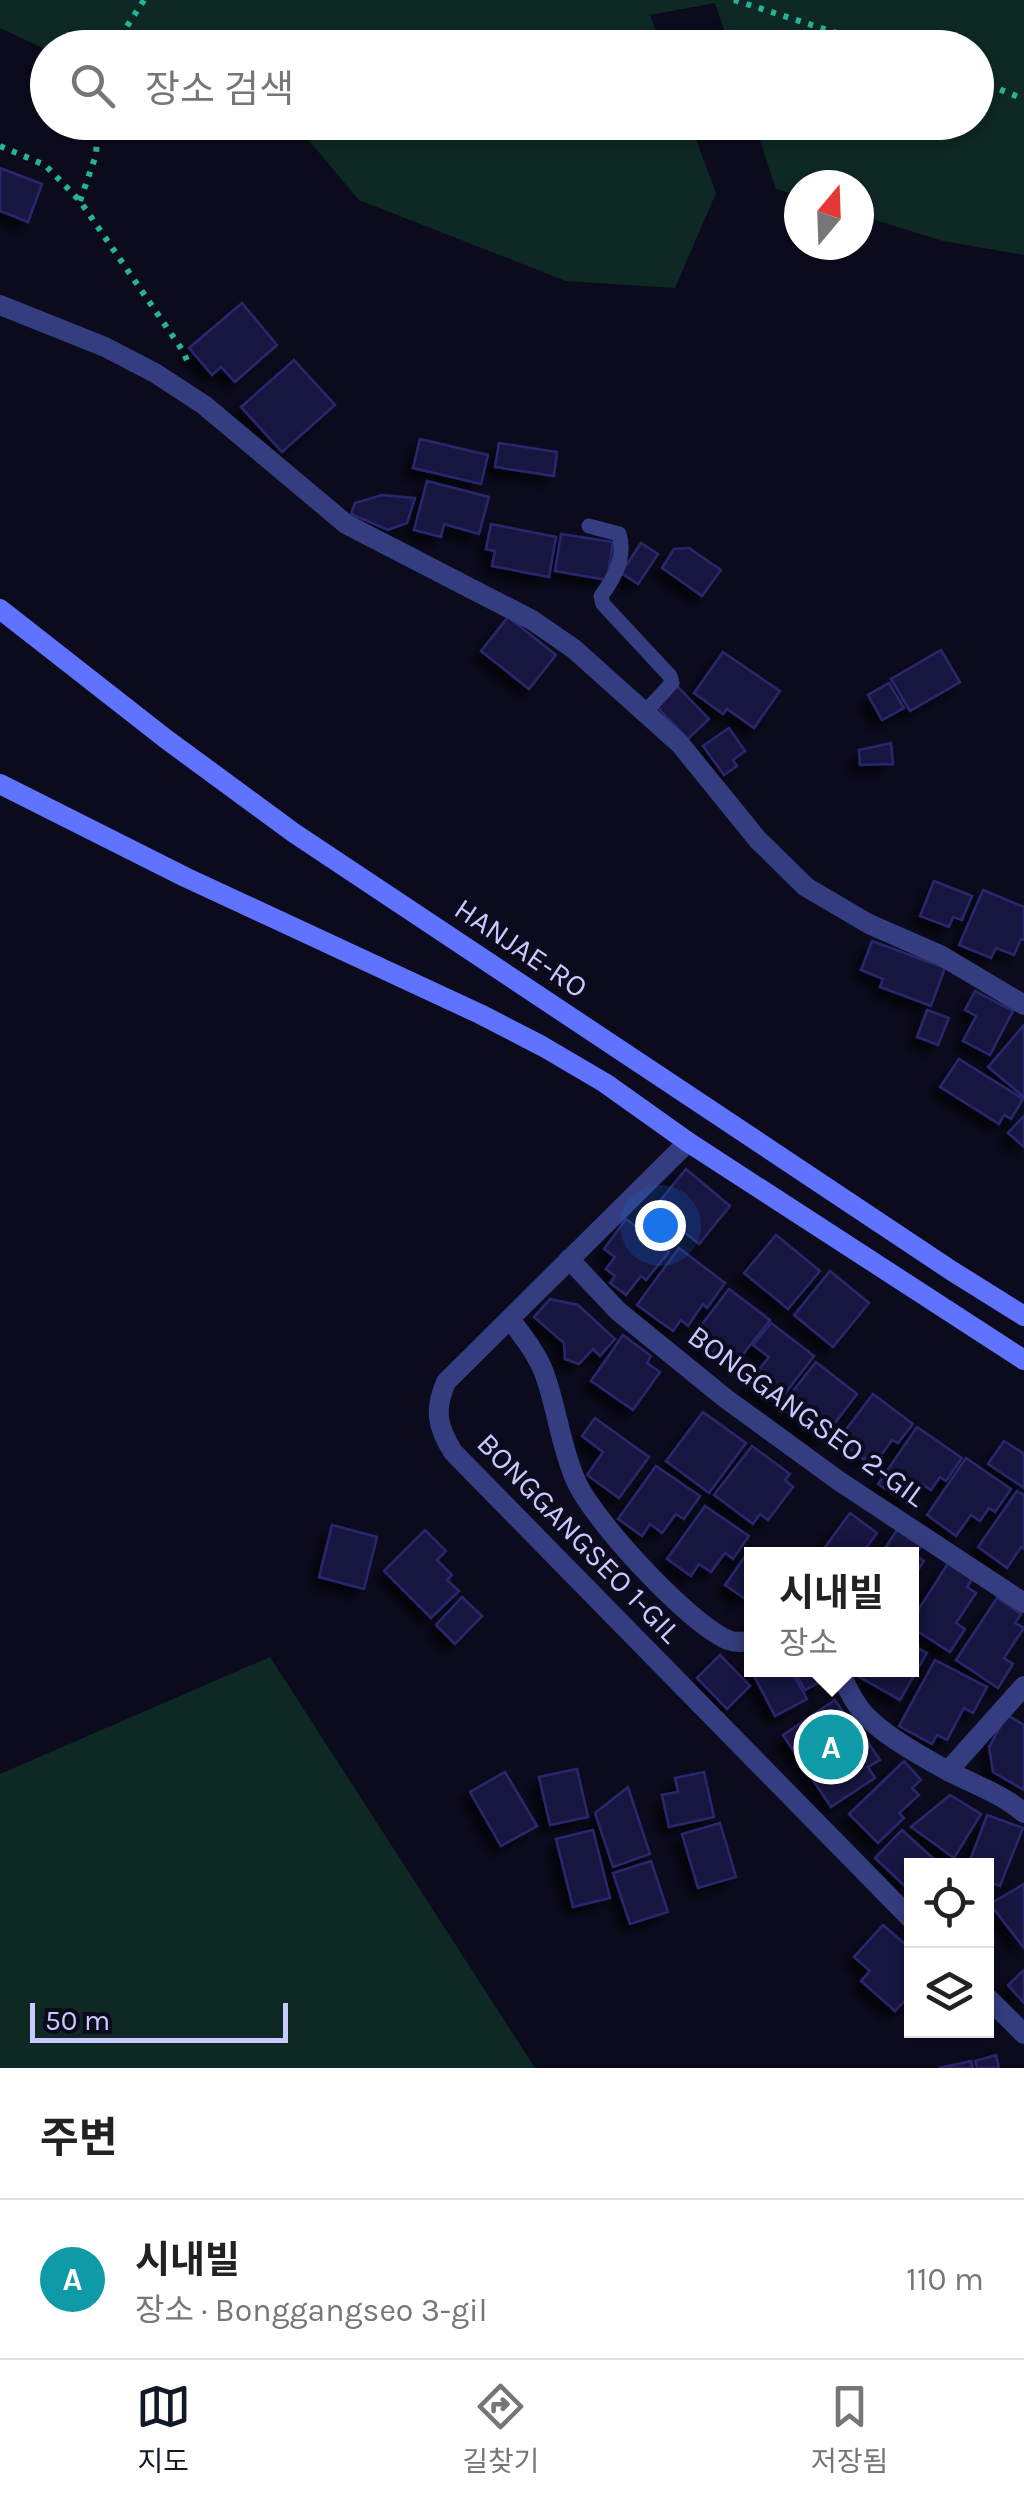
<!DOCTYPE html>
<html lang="ko">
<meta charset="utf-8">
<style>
body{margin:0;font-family:Karla,"Noto Sans KR",sans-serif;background:#f2f2f2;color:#222}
.controls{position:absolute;right:30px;bottom:30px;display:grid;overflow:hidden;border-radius:0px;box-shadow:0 5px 15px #0003}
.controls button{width:90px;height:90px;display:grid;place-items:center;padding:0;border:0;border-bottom:2px solid #e0e0e0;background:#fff;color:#222;font:50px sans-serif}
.compass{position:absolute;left:784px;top:170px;width:90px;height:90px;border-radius:50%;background:#fff;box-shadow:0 5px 15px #0003;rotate:19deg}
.scale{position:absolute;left:30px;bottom:25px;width:258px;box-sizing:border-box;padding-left:10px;border:5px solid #c8caff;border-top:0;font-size:28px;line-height:35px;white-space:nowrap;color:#c8caff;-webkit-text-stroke:8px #0c0b1e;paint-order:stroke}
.you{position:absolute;left:660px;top:1225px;width:35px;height:35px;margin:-25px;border:8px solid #fff;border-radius:50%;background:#1a73e8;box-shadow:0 0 0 15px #1a73e833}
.badge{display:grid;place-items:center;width:65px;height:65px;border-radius:50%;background:#111827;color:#fff;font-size:32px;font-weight:700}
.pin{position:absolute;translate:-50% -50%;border:5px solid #fff;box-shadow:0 2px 10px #0006}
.popup{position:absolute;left:744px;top:1547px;width:175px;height:130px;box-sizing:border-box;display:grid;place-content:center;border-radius:0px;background:#fff;filter:drop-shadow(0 2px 8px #0005);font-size:32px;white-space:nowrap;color:#767676}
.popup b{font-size:38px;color:#222}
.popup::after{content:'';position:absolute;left:50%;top:100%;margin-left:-20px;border:20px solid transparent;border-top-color:#fff}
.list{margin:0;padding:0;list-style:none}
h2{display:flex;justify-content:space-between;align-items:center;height:130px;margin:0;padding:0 40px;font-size:42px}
h2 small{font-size:32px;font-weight:400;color:#767676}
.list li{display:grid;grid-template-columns:65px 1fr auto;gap:30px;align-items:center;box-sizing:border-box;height:160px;padding:0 40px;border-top:2px solid #e0e0e0}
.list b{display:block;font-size:38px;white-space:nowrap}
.list p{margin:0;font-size:32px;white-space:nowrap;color:#767676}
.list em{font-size:32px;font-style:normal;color:#767676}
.icon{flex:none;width:55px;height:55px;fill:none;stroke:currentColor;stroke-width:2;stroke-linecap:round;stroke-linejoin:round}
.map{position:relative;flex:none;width:1024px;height:2068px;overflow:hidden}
.search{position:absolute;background:#fff;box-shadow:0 5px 15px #0003;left:30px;right:30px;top:30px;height:110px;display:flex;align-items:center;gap:25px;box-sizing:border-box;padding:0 35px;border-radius:55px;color:#767676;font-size:38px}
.sheet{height:290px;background:#fff}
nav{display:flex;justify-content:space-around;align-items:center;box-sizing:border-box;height:140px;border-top:2px solid #e0e0e0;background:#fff;font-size:28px;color:#767676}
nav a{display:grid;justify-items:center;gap:5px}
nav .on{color:#111827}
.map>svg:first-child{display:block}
</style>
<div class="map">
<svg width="1024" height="2068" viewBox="0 0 1024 2068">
<defs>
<filter id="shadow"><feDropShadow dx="-9" dy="9" stdDeviation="5" flood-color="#0009"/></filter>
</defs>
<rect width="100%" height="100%" fill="#0c0b1e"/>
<g fill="#0e2823">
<polygon points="0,0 1024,0 1024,255 943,241 859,215 859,185 799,185 799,196 776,189 754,123 976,122 976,48 730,47 715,3 650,15 662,47 48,48 47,50 0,28"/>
<polygon points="294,123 690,123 716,193 675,288 566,281 359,200"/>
<polygon points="270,1657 535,2068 0,2068 0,1774"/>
</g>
<g fill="#191740" stroke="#2b286d" stroke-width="2.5" filter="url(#shadow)">
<polygon points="0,168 42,184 28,222 0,211"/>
<polygon points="242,303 277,345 235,382 221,367 212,375 189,348"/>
<polygon points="294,360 335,405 282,452 241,407"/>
<polygon points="420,439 488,455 481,484 413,468"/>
<polygon points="499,443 557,452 554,476 495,467"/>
<polygon points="427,481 489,497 479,534 444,524 441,537 414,530"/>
<polygon points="382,495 415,498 407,523 388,530 351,514 355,503"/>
<polygon points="491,524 556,537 549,577 492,566 495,551 486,549"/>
<polygon points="561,534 613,542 607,580 555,571"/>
<polygon points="641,543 658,554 638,584 621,573"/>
<polygon points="689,548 721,570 702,596 662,568 674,549"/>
<polygon points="508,617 556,655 529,689 481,651"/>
<polygon points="941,650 960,682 910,711 891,679"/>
<polygon points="723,652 780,691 754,728 727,709 723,714 694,693"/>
<polygon points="889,683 904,708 882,720 868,695"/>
<polygon points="677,686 709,719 688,739 656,706"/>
<polygon points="729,728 745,751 733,760 737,766 724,775 703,746"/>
<polygon points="891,743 893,764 860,765 859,750"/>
<polygon points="934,881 972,896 962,920 953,917 949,927 920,916"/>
<polygon points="983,890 1024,907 1024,940 1021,939 1014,955 996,948 991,958 959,945"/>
<polygon points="872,941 945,968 931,1006 880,987 883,979 861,970"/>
<polygon points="975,991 1013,1011 990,1055 963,1041 976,1016 965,1010"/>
<polygon points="927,1010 949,1018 938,1045 917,1037"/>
<polygon points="1024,1025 1024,1097 988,1067"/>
<polygon points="959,1059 1023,1099 1011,1119 1004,1115 999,1124 940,1087"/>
<polygon points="1024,1116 1024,1147 1008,1133"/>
<polygon points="686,1169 730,1206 699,1244 654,1208"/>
<polygon points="626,1219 669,1252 646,1280 641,1276 626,1295 610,1283 615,1276 606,1269 615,1257 604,1249"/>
<polygon points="776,1235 820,1271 788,1309 744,1273"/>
<polygon points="679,1248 725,1283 707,1308 703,1304 688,1326 681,1320 673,1331 637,1305"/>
<polygon points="830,1271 869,1303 833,1347 794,1315"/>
<polygon points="729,1289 770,1320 737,1362 718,1347 713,1353 693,1336"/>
<polygon points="550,1299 578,1305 615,1339 600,1356 593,1349 579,1364 565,1359 564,1343 534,1317"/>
<polygon points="771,1323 814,1356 777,1404 748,1383 769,1357 753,1345"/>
<polygon points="623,1335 651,1356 647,1363 660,1372 633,1410 591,1381"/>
<polygon points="816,1362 857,1394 822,1440 780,1407"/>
<polygon points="873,1394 913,1424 898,1443 892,1440 877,1461 868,1454 864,1460 838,1440"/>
<polygon points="703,1412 746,1443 709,1493 666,1461"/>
<polygon points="595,1418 649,1457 619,1498 587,1475 603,1452 582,1436"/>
<polygon points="917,1427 962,1458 946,1481 940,1477 931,1490 922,1484 908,1504 878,1484"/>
<polygon points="1004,1441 1024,1454 1024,1488 988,1464"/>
<polygon points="752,1446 790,1474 785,1480 793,1487 768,1520 760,1514 753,1524 714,1495"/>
<polygon points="966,1458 1011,1489 995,1512 989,1508 980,1521 971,1515 956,1536 927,1515"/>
<polygon points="656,1466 700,1496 684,1519 676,1514 662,1533 650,1524 642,1536 618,1519"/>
<polygon points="1017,1491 1024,1495 1024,1549 1021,1547 1007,1568 978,1547"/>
<polygon points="705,1506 749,1536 733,1559 725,1553 711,1572 699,1564 691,1576 667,1559"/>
<polygon points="850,1513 877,1533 862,1554 820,1554"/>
<polygon points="332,1525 377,1537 364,1589 319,1577"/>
<polygon points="425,1530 446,1551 437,1560 452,1575 447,1580 459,1591 431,1618 384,1571"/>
<polygon points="897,1530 921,1546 915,1555 924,1561 911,1581 911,1554 881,1554"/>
<polygon points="750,1549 759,1554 751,1554 751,1595 747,1593 744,1598 725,1585"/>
<polygon points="949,1562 973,1578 967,1587 976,1593 956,1623 965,1629 950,1652 911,1627 911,1621"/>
<polygon points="462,1597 482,1616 455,1644 436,1625"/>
<polygon points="997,1598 1021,1614 1015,1623 1024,1628 1004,1658 1013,1664 998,1688 956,1660"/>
<polygon points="911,1644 927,1653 900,1700 856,1675 859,1670 911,1670"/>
<polygon points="720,1655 750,1686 727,1709 697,1678"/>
<polygon points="935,1660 987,1687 973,1713 964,1708 947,1740 937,1735 932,1744 899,1726"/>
<polygon points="751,1663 751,1670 791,1670 807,1699 775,1716 748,1664"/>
<polygon points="794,1670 822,1670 827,1678 805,1690"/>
<polygon points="835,1700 858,1734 861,1732 880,1760 868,1767 875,1778 831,1807 783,1735"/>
<polygon points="1007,1715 1024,1725 1024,1790 993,1772 989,1747"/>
<polygon points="904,1761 921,1780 912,1788 919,1795 899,1813 904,1818 878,1843 849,1814"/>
<polygon points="577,1769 588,1817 550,1825 539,1777"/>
<polygon points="505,1772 537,1826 501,1846 470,1792"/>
<polygon points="704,1772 714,1817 669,1827 662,1795 678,1792 675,1778"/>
<polygon points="628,1787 650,1854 613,1867 595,1813"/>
<polygon points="950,1795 981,1814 954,1858 911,1827"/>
<polygon points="987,1815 1023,1828 1000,1886 986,1881 986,1866 968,1866"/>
<polygon points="720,1823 736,1877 698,1888 682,1834"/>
<polygon points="593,1830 610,1898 573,1907 556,1839"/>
<polygon points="902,1830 937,1862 934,1866 912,1866 910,1891 875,1858"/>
<polygon points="651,1861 668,1912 630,1924 613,1873"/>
<polygon points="1024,1884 1024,1948 990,1904"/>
<polygon points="883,1925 912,1950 912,1993 895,2011 861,1981 870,1971 854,1957"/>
<polygon points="1024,1970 1024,2003 1008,1985"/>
<polygon points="996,2055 999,2068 977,2068 975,2061"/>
<polygon points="971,2061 973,2068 939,2068"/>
</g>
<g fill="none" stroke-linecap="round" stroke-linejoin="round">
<g stroke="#28b396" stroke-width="6" stroke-dasharray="5 8" stroke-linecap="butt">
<polyline points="734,0 883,48"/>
<polyline points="113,48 144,0"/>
<polyline points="976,80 1024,99"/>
<polyline points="0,146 45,165 80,201 183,351 188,363"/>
<polyline points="80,201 96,155 98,122"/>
</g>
<path stroke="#343d7f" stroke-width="15" d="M589 526 619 534C626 556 614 579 601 596L603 604 670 676 672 683 644 713"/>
<g stroke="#343d7f" stroke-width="20">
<polyline points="0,305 105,347 155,373 204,405 346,524 532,620 574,649 680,744 758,840 806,887 869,924 942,956 1024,1005"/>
<path d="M688 1142 446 1382C434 1410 437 1426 453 1452L912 1920"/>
<polyline points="569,1259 618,1311 725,1398 839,1481 1024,1603"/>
<path d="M510 1319C522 1335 535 1351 543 1370 557 1406 560 1445 576 1481 594 1521 688 1623 728 1640 736 1643 743 1642 751 1641"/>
<path d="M838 1670C847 1685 853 1703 866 1716 886 1737 924 1758 950 1772 975 1785 1002 1794 1024 1813"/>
<polyline points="948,1771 1024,1686"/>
<polyline points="986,1996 1024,2034"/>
</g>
<g stroke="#5f73ff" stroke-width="20">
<polyline points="0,609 166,739 294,833 952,1271 1024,1316"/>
<polyline points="0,784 185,877 480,1014 542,1046 605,1083 688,1142 1024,1360"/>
</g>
</g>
<g text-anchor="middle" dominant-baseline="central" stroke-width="8" stroke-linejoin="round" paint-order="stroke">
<g font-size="30" fill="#c8caff" stroke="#0c0b1e">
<text transform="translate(521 948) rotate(34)">HANJAE-RO</text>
<text transform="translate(807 1416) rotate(36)">BONGGANGSEO 2-GIL</text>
<text transform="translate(579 1538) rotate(46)">BONGGANGSEO 1-GIL</text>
</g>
</g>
</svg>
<div class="controls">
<button><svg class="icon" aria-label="locate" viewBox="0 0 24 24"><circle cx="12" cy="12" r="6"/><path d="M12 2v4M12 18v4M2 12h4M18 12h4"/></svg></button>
<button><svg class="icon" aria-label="layers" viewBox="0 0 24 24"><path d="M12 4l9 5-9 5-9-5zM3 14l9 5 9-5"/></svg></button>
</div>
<svg class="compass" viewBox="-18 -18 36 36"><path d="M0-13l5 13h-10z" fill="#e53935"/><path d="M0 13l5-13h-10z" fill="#767676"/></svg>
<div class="scale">50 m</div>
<div class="you"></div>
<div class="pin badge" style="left:831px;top:1747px;background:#0f9aa8">A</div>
<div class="popup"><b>시내빌</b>장소</div>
<div class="search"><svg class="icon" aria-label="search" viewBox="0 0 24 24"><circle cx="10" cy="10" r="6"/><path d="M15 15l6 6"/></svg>장소 검색</div>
</div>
<section class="sheet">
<h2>주변<small></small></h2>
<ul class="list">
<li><span class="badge" style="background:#0f9aa8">A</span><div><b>시내빌</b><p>장소 · Bonggangseo 3-gil</p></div><em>110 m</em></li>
</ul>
</section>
<nav>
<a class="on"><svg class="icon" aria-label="map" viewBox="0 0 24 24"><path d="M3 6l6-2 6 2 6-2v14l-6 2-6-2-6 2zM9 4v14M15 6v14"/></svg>지도</a>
<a><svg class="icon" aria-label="directions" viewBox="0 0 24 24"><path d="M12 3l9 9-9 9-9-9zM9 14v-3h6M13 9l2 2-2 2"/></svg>길찾기</a>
<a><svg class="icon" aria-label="saved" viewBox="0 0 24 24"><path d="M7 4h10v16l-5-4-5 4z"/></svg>저장됨</a>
</nav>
